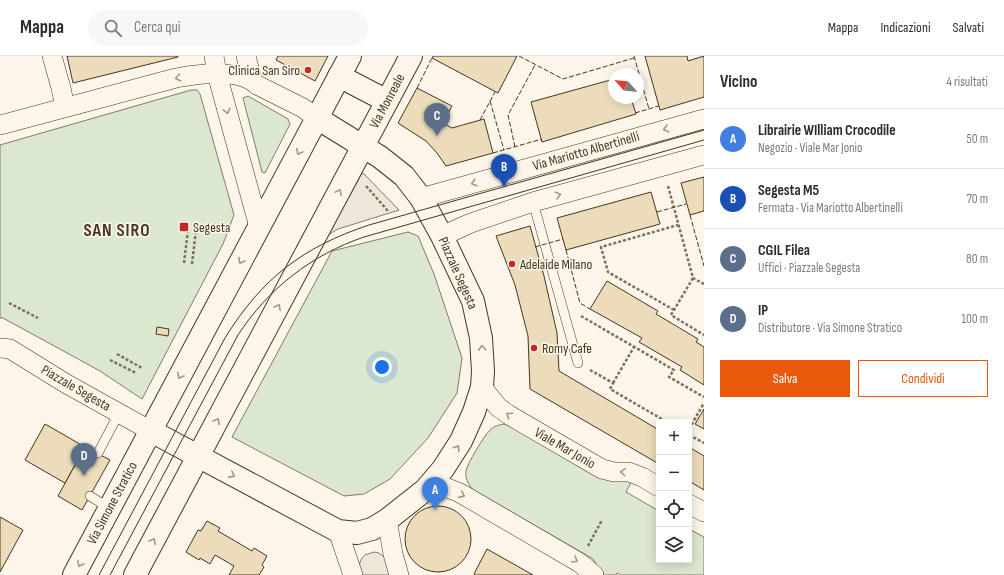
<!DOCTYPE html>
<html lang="it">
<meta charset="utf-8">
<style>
body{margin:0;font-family:"Sofia Sans Condensed",sans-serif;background:#f7f7f7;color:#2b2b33}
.controls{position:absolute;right:12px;bottom:12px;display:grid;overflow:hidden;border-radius:0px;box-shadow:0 2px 10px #0003}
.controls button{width:36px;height:36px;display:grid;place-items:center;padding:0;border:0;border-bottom:1px solid #e1e1e2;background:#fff;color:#2b2b33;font:20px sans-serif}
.compass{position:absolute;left:608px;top:12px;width:36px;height:36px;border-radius:50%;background:#fff;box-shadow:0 2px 10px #0003;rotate:297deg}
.you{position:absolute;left:382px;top:311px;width:14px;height:14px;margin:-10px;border:3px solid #fff;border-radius:50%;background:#1a73e8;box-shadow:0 0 0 6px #1a73e833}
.badge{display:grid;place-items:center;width:26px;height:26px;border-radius:50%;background:#ea580c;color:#fff;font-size:13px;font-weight:700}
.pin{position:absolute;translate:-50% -33px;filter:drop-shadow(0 1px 2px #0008)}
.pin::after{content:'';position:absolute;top:21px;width:14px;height:12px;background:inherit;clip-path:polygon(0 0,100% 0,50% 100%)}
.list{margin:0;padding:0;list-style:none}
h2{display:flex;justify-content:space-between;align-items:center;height:52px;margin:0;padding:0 16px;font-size:17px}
h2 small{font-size:13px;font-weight:400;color:#7c7c81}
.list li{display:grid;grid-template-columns:26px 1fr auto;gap:12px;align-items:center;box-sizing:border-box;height:60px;padding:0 16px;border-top:1px solid #e1e1e2}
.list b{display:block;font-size:15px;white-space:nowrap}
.list p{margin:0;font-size:13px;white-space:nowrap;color:#7c7c81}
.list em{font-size:13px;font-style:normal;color:#7c7c81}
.actions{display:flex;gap:8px;padding:12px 16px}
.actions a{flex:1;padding:9px 0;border:1px solid #ea580c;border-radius:0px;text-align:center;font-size:14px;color:#ea580c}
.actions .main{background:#ea580c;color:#fff}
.icon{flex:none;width:22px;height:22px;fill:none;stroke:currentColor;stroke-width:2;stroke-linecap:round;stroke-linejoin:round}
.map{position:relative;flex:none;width:704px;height:519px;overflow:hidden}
header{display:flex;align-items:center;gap:24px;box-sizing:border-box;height:56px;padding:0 20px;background:#fff;border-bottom:1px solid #e1e1e2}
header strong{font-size:19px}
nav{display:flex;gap:22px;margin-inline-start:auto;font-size:14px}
.search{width:280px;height:36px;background:#f7f7f7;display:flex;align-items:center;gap:10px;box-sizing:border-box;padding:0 14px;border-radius:22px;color:#7c7c81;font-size:15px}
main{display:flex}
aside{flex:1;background:#fff}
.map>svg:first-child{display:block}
</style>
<header>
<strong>Mappa</strong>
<div class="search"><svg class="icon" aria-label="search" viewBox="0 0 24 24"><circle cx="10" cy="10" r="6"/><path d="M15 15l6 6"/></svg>Cerca qui</div>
<nav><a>Mappa</a><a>Indicazioni</a><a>Salvati</a></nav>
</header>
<main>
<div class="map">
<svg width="704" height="519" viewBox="0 0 704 519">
<rect width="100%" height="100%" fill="#fbf6e9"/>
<g fill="#dce7d0" stroke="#887966">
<polygon points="191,34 197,34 200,38 234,159 223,188 142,343 100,315 3,262 0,262 0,89"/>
<polygon points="248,40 288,63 290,68 265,117 262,116 243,42"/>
<polygon points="408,176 418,180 434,218 462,302 457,337 428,382 390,423 364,438 344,440 232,381 332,195"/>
<path d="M504 368 511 369 633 423 626 436 659 455V504H689V473L704 481V519H621L617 517 616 519H603L593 503 472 433C468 427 465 422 466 415 467 408 484 380 490 374 494 370 499 369 504 368Z"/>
</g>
<g fill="#ede7d9" stroke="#887966">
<polygon points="362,117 364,118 399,154 338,173 331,177 326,182"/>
<polygon points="374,496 379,497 387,503 392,519 360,519 358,511 362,502 365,499"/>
</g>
<g fill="#ecdcbc" stroke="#4a3520">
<polygon points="67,0 178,0 178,1 73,27"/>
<polygon points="278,0 328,0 315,25 276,4"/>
<polygon points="433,0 517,0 498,37 432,2"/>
<polygon points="645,0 687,0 688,5 704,0 704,41 660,54"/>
<polygon points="614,23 614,42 631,42 636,58 542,86 531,46"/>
<polygon points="417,32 452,50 443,67 452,72 484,63 493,97 446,110 437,97 426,85 398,67"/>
<polygon points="704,121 704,155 690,159 681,127"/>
<polygon points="651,136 660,168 566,194 557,162"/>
<polygon points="530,170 544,220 557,277 559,315 659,374 659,408 530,333 528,280 515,229 496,180"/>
<polygon points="607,225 658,255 656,258 698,283 696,286 704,291 704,329 680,314 682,311 639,286 642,282 590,253"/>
<polygon points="157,271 169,273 168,280 156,278"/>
<polygon points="704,353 704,373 695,368"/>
<polygon points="45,368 85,391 65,427 25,404"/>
<polygon points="85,391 110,404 82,454 58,440"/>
<polygon points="689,391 704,400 704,434 689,425"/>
<circle cx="438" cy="483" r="33"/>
<polygon points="0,461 23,474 0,516"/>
<polygon points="207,465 220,472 218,475 252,495 254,492 267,500 262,509 264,511 259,519 229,519 234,510 215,499 210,508 200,502 199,504 186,496 198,474 201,475"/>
<polygon points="487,493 533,519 476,519 474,518"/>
</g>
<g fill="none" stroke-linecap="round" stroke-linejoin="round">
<g stroke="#4a3520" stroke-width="10">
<g id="lane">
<polyline points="533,146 578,307"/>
<polyline points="98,397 119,357"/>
<polyline points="90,440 109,452"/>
</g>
</g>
<g stroke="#4a3520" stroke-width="20">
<g id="street">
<polyline points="52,0 61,32 65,51"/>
<polyline points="214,0 217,18 259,171"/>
<polyline points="246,0 252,24"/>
<path d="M0 69 176 22C198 18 239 12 257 29L303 52 317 62"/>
<polyline points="421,142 704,63"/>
<polyline points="442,180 471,167 533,146 704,99"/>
<polyline points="0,292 10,293 65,327 151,375"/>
<polyline points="482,331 498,351 509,359 602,413 614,416 629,416 642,421 659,431"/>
<polyline points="425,434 445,431 460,437 580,507 594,519"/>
<polyline points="689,448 704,456"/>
<polyline points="387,464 393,498 399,519"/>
<polyline points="338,475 353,519"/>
</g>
</g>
<g stroke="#4a3520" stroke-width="24">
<polyline id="secondary" points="151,375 338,475 357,477 372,473 387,464 425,434 443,413 461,385 474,356 482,331 483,315 481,282 473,245 442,180 421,142 404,120 380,101 317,62"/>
</g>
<g stroke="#4a3520" stroke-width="24">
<g id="primary">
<polyline points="339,20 387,45"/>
<polyline points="74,519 350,0"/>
<polyline points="135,519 411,0"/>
</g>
</g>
<g stroke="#7f6f5c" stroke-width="2.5" stroke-dasharray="3 2" stroke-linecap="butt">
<polyline points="366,130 388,155"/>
<polyline points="668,130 693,222 704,228"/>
<polyline points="184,207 188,174"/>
<polyline points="192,208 196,174"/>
<polyline points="693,222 671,259 704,279"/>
<polyline points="9,247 38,262"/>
<polyline points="674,254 608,216 601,191 678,169"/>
<polyline points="581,260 674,314 669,321 704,341"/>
<polyline points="117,298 142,312"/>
<polyline points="110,304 136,317"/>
<polyline points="590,314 613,327 610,333 667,366"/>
<polyline points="613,327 634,291"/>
<polyline points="689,373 704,347"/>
<polyline points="689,379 704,387"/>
<polyline points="588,490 602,464"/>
</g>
<use href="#lane" stroke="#fbf6e9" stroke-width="9"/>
<use href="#street" stroke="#fbf6e9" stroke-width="19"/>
<use href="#secondary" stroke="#fbf6e9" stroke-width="22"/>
<use href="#primary" stroke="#fbf6e9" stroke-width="22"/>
<g stroke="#4a3520" stroke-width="1">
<path d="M99 519 225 282C262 222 303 191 369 169L704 74"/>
<path d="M110 519 238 279C268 233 311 199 364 181L704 84"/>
</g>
<g stroke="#4a3520" stroke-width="1" stroke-dasharray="5 2" stroke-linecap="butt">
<polyline points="519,0 563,23 634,2"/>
<polyline points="634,0 649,53"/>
<polyline points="417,32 432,2"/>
<polyline points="490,45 504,94"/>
<polyline points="635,57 659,50"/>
<polyline points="480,64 495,36"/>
<polyline points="515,91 508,59 535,9"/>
<polyline points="493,97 542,83"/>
<polyline points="657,156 686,148"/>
<polyline points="690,159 704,210"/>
<polyline points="535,191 563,183"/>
<polyline points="566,194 580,247 590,253"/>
</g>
</g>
<defs><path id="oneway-chevron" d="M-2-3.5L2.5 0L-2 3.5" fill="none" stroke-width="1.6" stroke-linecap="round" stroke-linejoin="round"/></defs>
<g stroke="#a29684">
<use href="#oneway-chevron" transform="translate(178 22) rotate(168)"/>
<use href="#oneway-chevron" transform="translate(227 55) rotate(75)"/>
<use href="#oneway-chevron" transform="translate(666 73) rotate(164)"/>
<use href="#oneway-chevron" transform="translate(299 96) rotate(118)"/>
<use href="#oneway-chevron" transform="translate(474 127) rotate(164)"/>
<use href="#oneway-chevron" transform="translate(339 136) rotate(-62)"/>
<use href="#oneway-chevron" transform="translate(558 139) rotate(-15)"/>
<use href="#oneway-chevron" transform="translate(241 205) rotate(118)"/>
<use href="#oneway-chevron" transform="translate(278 251) rotate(-62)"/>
<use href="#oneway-chevron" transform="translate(482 292) rotate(-93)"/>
<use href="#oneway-chevron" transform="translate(180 320) rotate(118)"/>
<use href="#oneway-chevron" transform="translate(509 359) rotate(-145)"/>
<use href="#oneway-chevron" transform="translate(217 365) rotate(-62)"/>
<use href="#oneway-chevron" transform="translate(457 392) rotate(-57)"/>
<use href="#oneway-chevron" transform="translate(623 416) rotate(-177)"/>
<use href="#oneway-chevron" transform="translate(232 419) rotate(28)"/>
<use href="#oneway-chevron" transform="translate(462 439) rotate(27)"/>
<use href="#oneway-chevron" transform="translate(153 485) rotate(-62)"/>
<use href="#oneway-chevron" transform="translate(575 504) rotate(31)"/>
<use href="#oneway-chevron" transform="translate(80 508) rotate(118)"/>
</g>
<g fill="#c62828" stroke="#fbf6e9" stroke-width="1.5">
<circle cx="308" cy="14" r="4"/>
<rect x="179" y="166" width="10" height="10" rx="2"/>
<circle cx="512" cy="208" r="4"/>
<circle cx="534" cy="292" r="4"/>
</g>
<g text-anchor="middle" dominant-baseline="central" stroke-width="3" stroke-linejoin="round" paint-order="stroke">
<g font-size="14" fill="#4a3520" stroke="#fbf6e9" text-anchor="start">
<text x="300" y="14" text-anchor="end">Clinica San Siro</text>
<text x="193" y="171">Segesta</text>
<text x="520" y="208">Adelaide Milano</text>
<text x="542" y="292">Romy Cafe</text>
</g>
<g font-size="14" fill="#4a3520" stroke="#fbf6e9">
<text transform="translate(387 45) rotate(-62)">Via Monreale</text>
<text transform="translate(586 95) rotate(-16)">Via Mariotto Albertinelli</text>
<text transform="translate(458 217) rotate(66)">Piazzale Segesta</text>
<text transform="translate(76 332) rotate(30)">Piazzale Segesta</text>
<text transform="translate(565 392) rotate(30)">Viale Mar Jonio</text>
<text transform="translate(112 447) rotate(-62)">Via Simone Stratico</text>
</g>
<g font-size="18" font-weight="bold" letter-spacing="1" fill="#4a3520" stroke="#fbf6e9">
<text x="117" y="174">SAN SIRO</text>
</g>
</g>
</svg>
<div class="controls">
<button>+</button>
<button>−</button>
<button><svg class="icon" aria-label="locate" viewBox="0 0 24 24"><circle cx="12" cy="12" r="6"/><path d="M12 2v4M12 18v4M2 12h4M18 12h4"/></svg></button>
<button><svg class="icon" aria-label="layers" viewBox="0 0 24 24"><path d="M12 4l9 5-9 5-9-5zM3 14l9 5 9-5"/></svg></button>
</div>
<svg class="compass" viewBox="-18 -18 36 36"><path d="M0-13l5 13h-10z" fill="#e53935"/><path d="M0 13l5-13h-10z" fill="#7c7c81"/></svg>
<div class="you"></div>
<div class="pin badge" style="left:435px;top:454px;background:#3f7fe0">A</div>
<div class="pin badge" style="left:504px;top:131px;background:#1a4fb4">B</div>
<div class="pin badge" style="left:437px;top:80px;background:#5c6f8a">C</div>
<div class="pin badge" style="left:84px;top:420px;background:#5c6f8a">D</div>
</div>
<aside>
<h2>Vicino<small>4 risultati</small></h2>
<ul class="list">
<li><span class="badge" style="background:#3f7fe0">A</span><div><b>Librairie WIlliam Crocodile</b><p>Negozio · Viale Mar Jonio</p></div><em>50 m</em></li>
<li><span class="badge" style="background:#1a4fb4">B</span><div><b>Segesta M5</b><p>Fermata · Via Mariotto Albertinelli</p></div><em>70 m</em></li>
<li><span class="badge" style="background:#5c6f8a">C</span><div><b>CGIL Filea</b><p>Uffici · Piazzale Segesta</p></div><em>80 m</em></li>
<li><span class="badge" style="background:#5c6f8a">D</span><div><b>IP</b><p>Distributore · Via Simone Stratico</p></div><em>100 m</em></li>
</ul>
<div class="actions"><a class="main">Salva</a><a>Condividi</a></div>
</aside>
</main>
